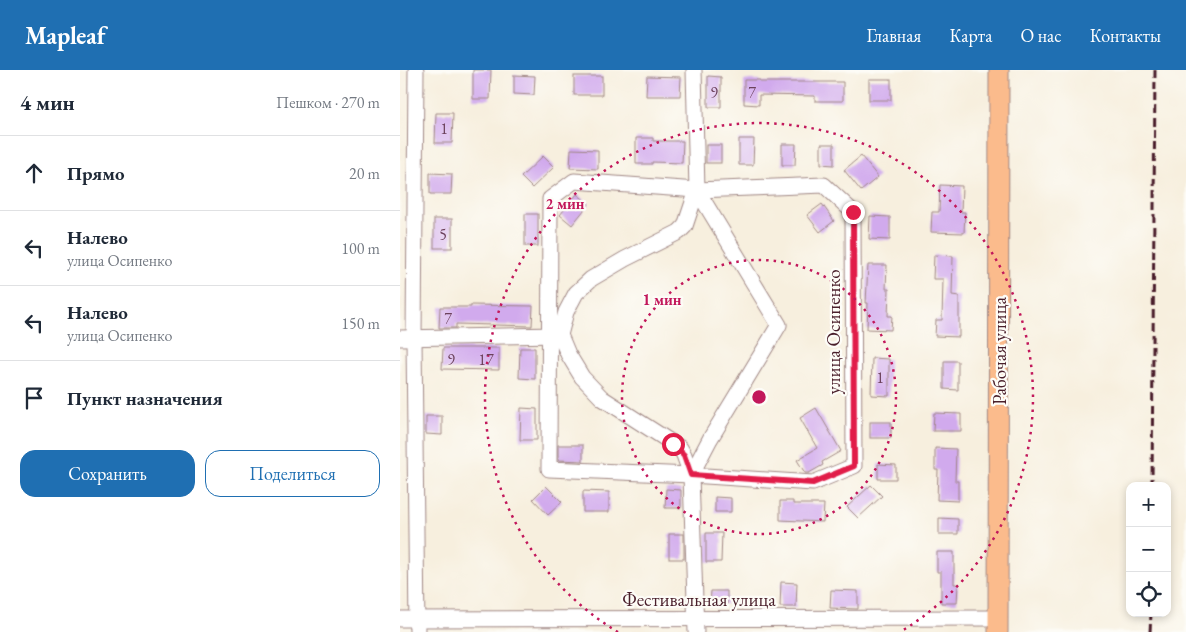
<!DOCTYPE html>
<html lang="ru">
<meta charset="utf-8">
<style>
body{margin:0;font-family:"EB Garamond",serif;background:#f6f6f7;color:#1f2937}
.controls{position:absolute;right:15px;bottom:15px;display:grid;overflow:hidden;border-radius:10px;box-shadow:0 2px 8px #0003}
.controls button{width:45px;height:45px;display:grid;place-items:center;padding:0;border:0;border-bottom:1px solid #e0e1e3;background:#fff;color:#1f2937;font:25px sans-serif}
.stop{position:absolute;width:15px;height:15px;margin:-11px;border:4px solid #e11d48;border-radius:50%;background:#fff}
.stop.end{background:#e11d48;border-color:#fff;box-shadow:0 1px 5px #0008}
.list{margin:0;padding:0;list-style:none}
h2{display:flex;justify-content:space-between;align-items:center;height:65px;margin:0;padding:0 20px;font-size:21px}
h2 small{font-size:16px;font-weight:400;color:#747a83}
.list li{display:grid;grid-template-columns:32px 1fr auto;gap:15px;align-items:center;box-sizing:border-box;height:75px;padding:0 20px;border-top:1px solid #e0e1e3}
.list b{display:block;font-size:19px;white-space:nowrap}
.list p{margin:0;font-size:16px;white-space:nowrap;color:#747a83}
.list em{font-size:16px;font-style:normal;color:#747a83}
.actions{display:flex;gap:10px;padding:15px 20px}
.actions a{flex:1;padding:11px 0;border:1px solid #1f6fb2;border-radius:15px;text-align:center;font-size:18px;color:#1f6fb2}
.actions .main{background:#1f6fb2;color:#fff}
.icon{flex:none;width:28px;height:28px;fill:none;stroke:currentColor;stroke-width:2;stroke-linecap:round;stroke-linejoin:round}
.map{position:relative;flex:none;width:786px;height:562px;overflow:hidden}
header{display:flex;align-items:center;gap:30px;box-sizing:border-box;height:70px;padding:0 25px;background:#1f6fb2;color:#fff}
header strong{font-size:24px}
nav{display:flex;gap:28px;margin-inline-start:auto;font-size:18px}
main{display:flex}
aside{flex:1;background:#fff}
.map>svg:first-child{display:block}
</style>
<header>
<strong>Mapleaf</strong>
<nav><a>Главная</a><a>Карта</a><a>О нас</a><a>Контакты</a></nav>
</header>
<main>
<aside>
<h2>4 мин<small>Пешком · 270 m</small></h2>
<ul class="list">
<li><svg class="icon" aria-label="ahead" viewBox="0 0 24 24"><path d="M12 20V5M6 11l6-6 6 6"/></svg><div><b>Прямо</b></div><em>20 m</em></li>
<li><svg class="icon" aria-label="left" viewBox="0 0 24 24"><path d="M17 20v-9H6M10 6l-5 5 5 5"/></svg><div><b>Налево</b><p>улица Осипенко</p></div><em>100 m</em></li>
<li><svg class="icon" aria-label="left" viewBox="0 0 24 24"><path d="M17 20v-9H6M10 6l-5 5 5 5"/></svg><div><b>Налево</b><p>улица Осипенко</p></div><em>150 m</em></li>
<li><svg class="icon" aria-label="arrive" viewBox="0 0 24 24"><path d="M6 21V4h12l-3 4 3 4H6"/></svg><div><b>Пункт назначения</b></div></li>
</ul>
<div class="actions"><a class="main">Сохранить</a><a>Поделиться</a></div>
</aside>
<div class="map">
<svg width="786" height="562" viewBox="0 0 786 562">
<rect width="100%" height="100%" fill="#fdfcf7"/>
<filter id="ink" filterUnits="userSpaceOnUse"><feTurbulence type="fractalNoise" baseFrequency=".02" numOctaves="2"/><feDisplacementMap in="SourceGraphic" scale="10" xChannelSelector="R" yChannelSelector="G"/><feConvolveMatrix kernelMatrix="1 2 1 2 8 2 1 2 1" color-interpolation-filters="sRGB"/></filter>
<filter id="wash" filterUnits="userSpaceOnUse"><feTurbulence type="fractalNoise" baseFrequency=".0096" numOctaves="4" result="noise"/><feDisplacementMap in="SourceGraphic" scale="20" xChannelSelector="R" yChannelSelector="G"/><feGaussianBlur stdDeviation="1.12" result="paint"/><feColorMatrix in="noise" values="0 0 0 0 0 0 0 0 0 0 0 0 0 0 0 0 0 1.4 0 .05"/><feComposite in="paint" operator="in"/></filter>
<g filter="url(#wash)">
<rect width="100%" height="100%" fill="#f7efde"/>
<g id="blocks">
<g fill="#d1aaed">
<polygon points="73,0 91,0 90,29 73,29"/>
<polygon points="114,5 135,6 134,25 114,24"/>
<rect x="174" y="6" width="28" height="19"/>
<polygon points="247,6 281,7 280,26 246,26"/>
<polygon points="308,6 321,7 321,37 308,37"/>
<rect x="469" y="9" width="22" height="21"/>
<polygon points="344,10 360,10 360,12 443,12 443,31 415,31 415,26 359,25 359,35 344,34"/>
<polygon points="36,43 53,43 52,73 35,73"/>
<polygon points="236,68 253,68 253,71 283,71 282,93 252,92 252,94 236,94"/>
<polygon points="339,69 354,69 353,95 339,95"/>
<polygon points="382,74 396,74 395,95 382,95"/>
<polygon points="421,74 434,74 434,95 421,94"/>
<rect x="306" y="75" width="15" height="18"/>
<polygon points="171,79 198,80 198,99 170,98"/>
<polygon points="143,86 154,97 132,118 121,107"/>
<polygon points="461,86 478,107 461,121 444,100"/>
<polygon points="30,103 52,104 51,124 30,124"/>
<polygon points="540,115 562,116 561,142 565,142 564,163 531,162 532,142 539,142"/>
<polygon points="177,124 189,134 172,155 160,145"/>
<polygon points="422,134 434,151 420,162 407,145"/>
<rect x="125" y="144" width="13" height="32"/>
<polygon points="470,146 490,147 490,170 469,169"/>
<rect x="34" y="149" width="18" height="29"/>
<polygon points="534,185 553,186 552,225 559,226 559,267 535,266 536,250 542,250 543,209 533,209"/>
<polygon points="468,195 487,195 486,219 489,219 488,246 492,246 491,260 467,259 468,233 466,233"/>
<polygon points="71,235 133,236 132,256 56,254 56,258 39,258 40,237 71,237"/>
<polygon points="43,278 99,278 99,300 42,299"/>
<polygon points="120,278 135,278 135,309 119,308"/>
<polygon points="472,288 489,289 489,326 471,325"/>
<polygon points="544,291 558,291 558,320 544,319"/>
<polygon points="121,338 137,339 137,370 120,370"/>
<polygon points="416,338 441,381 422,392 423,395 409,403 405,403 397,390 417,378 400,348"/>
<polygon points="534,343 561,344 561,361 533,361"/>
<polygon points="26,346 42,346 42,365 26,364"/>
<rect x="470" y="352" width="21" height="16"/>
<polygon points="158,375 183,375 183,391 158,390"/>
<polygon points="535,378 556,379 555,411 558,411 558,431 537,430 538,400 535,400"/>
<polygon points="478,394 496,395 496,409 478,409"/>
<polygon points="471,415 482,426 458,448 447,437"/>
<polygon points="146,416 162,432 148,445 133,429"/>
<polygon points="266,419 281,420 281,438 265,438"/>
<polygon points="183,421 209,422 209,442 183,442"/>
<polygon points="315,427 331,428 331,442 315,442"/>
<polygon points="380,431 393,431 393,434 424,434 423,452 380,450"/>
<polygon points="539,448 558,449 558,464 539,464"/>
<polygon points="306,463 322,463 321,492 306,492"/>
<rect x="269" y="464" width="15" height="25"/>
<polygon points="537,482 554,482 554,514 558,514 557,533 541,533 541,502 537,502"/>
<polygon points="381,512 397,513 396,537 380,537"/>
<polygon points="431,520 458,521 458,539 430,538"/>
<polygon points="311,521 327,521 327,534 310,534"/>
</g>
</g>
</g>
<g filter="url(#ink)">
<use href="#blocks" fill-opacity="0" stroke="#a08784" stroke-width="1"/>
<g fill="none" stroke-linecap="round" stroke-linejoin="round">
<g stroke="#a08784" stroke-width="17">
<g id="minor">
<polyline points="16,0 14,268 17,562"/>
<polyline points="294,0 297,120 285,156 279,162 225,189 191,209 176,223 166,242 160,265 168,284 182,307 202,328 280,378 284,385 291,405 296,562"/>
<polygon points="174,111 297,120 424,115 453,142 454,396 413,413 291,405 149,399 150,129"/>
<polyline points="0,268 159,265"/>
<polyline points="291,405 310,369 379,255 297,120"/>
<polyline points="0,549 598,548"/>
</g>
</g>
<g stroke="#a08784" stroke-width="21">
<polyline id="major" points="598,562 599,0"/>
</g>
<use href="#minor" stroke="#fff" stroke-width="15"/>
<use href="#major" stroke="#fbbb8c" stroke-width="19"/>
<g stroke="#4a1f2b" stroke-width="3" stroke-dasharray="8 4" stroke-linecap="butt">
<polyline points="752,416 755,0"/>
<polyline points="750,562 751,543"/>
</g>
</g>
</g>
<g fill="none" stroke-linecap="round" stroke-linejoin="round" filter="url(#ink)">
<polyline stroke="#e11d48" stroke-width="6" points="273,374 284,385 291,405 413,413 454,396 453,142"/>
</g>
<g fill="none" stroke="#c2185b" stroke-width="2.5" stroke-dasharray="2.5 5">
<circle cx="359" cy="327" r="137"/>
<path d="M218 562A274 274 0 1 1 500 562"/>
</g>
<g text-anchor="middle" dominant-baseline="central" stroke-width="4.5" stroke-linejoin="round" paint-order="stroke">
<g font-size="16" fill="#6c425c">
<text x="314" y="22">9</text>
<text x="352" y="22">7</text>
<text x="44" y="58">1</text>
<text x="43" y="164">5</text>
<text x="48" y="248">7</text>
<text x="51" y="289">9</text>
<text x="86" y="289">17</text>
<text x="480" y="307">1</text>
</g>
<g font-size="19" fill="#4a1f2b" stroke="#fdfcf7">
<text transform="translate(433 262) rotate(-90)">улица Осипенко</text>
<text transform="translate(599 281) rotate(-90)">Рабочая улица</text>
<text x="299" y="529">Фестивальная улица</text>
</g>
</g>
<circle cx="359" cy="327" r="8" fill="#c2185b" stroke="#fdfcf7" stroke-width="2.5"/>
<g font-size="15" text-anchor="middle" font-weight="bold" fill="#c2185b" stroke="#fdfcf7" stroke-width="4.5" stroke-linejoin="round" paint-order="stroke">
<text x="165" y="139">2 мин</text>
<text x="262" y="235">1 мин</text>
</g>
</svg>
<div class="controls">
<button>+</button>
<button>−</button>
<button><svg class="icon" aria-label="locate" viewBox="0 0 24 24"><circle cx="12" cy="12" r="6"/><path d="M12 2v4M12 18v4M2 12h4M18 12h4"/></svg></button>
</div>
<div class="stop" style="left:273px;top:374px"></div>
<div class="stop end" style="left:453px;top:142px"></div>
</div>
</main>
